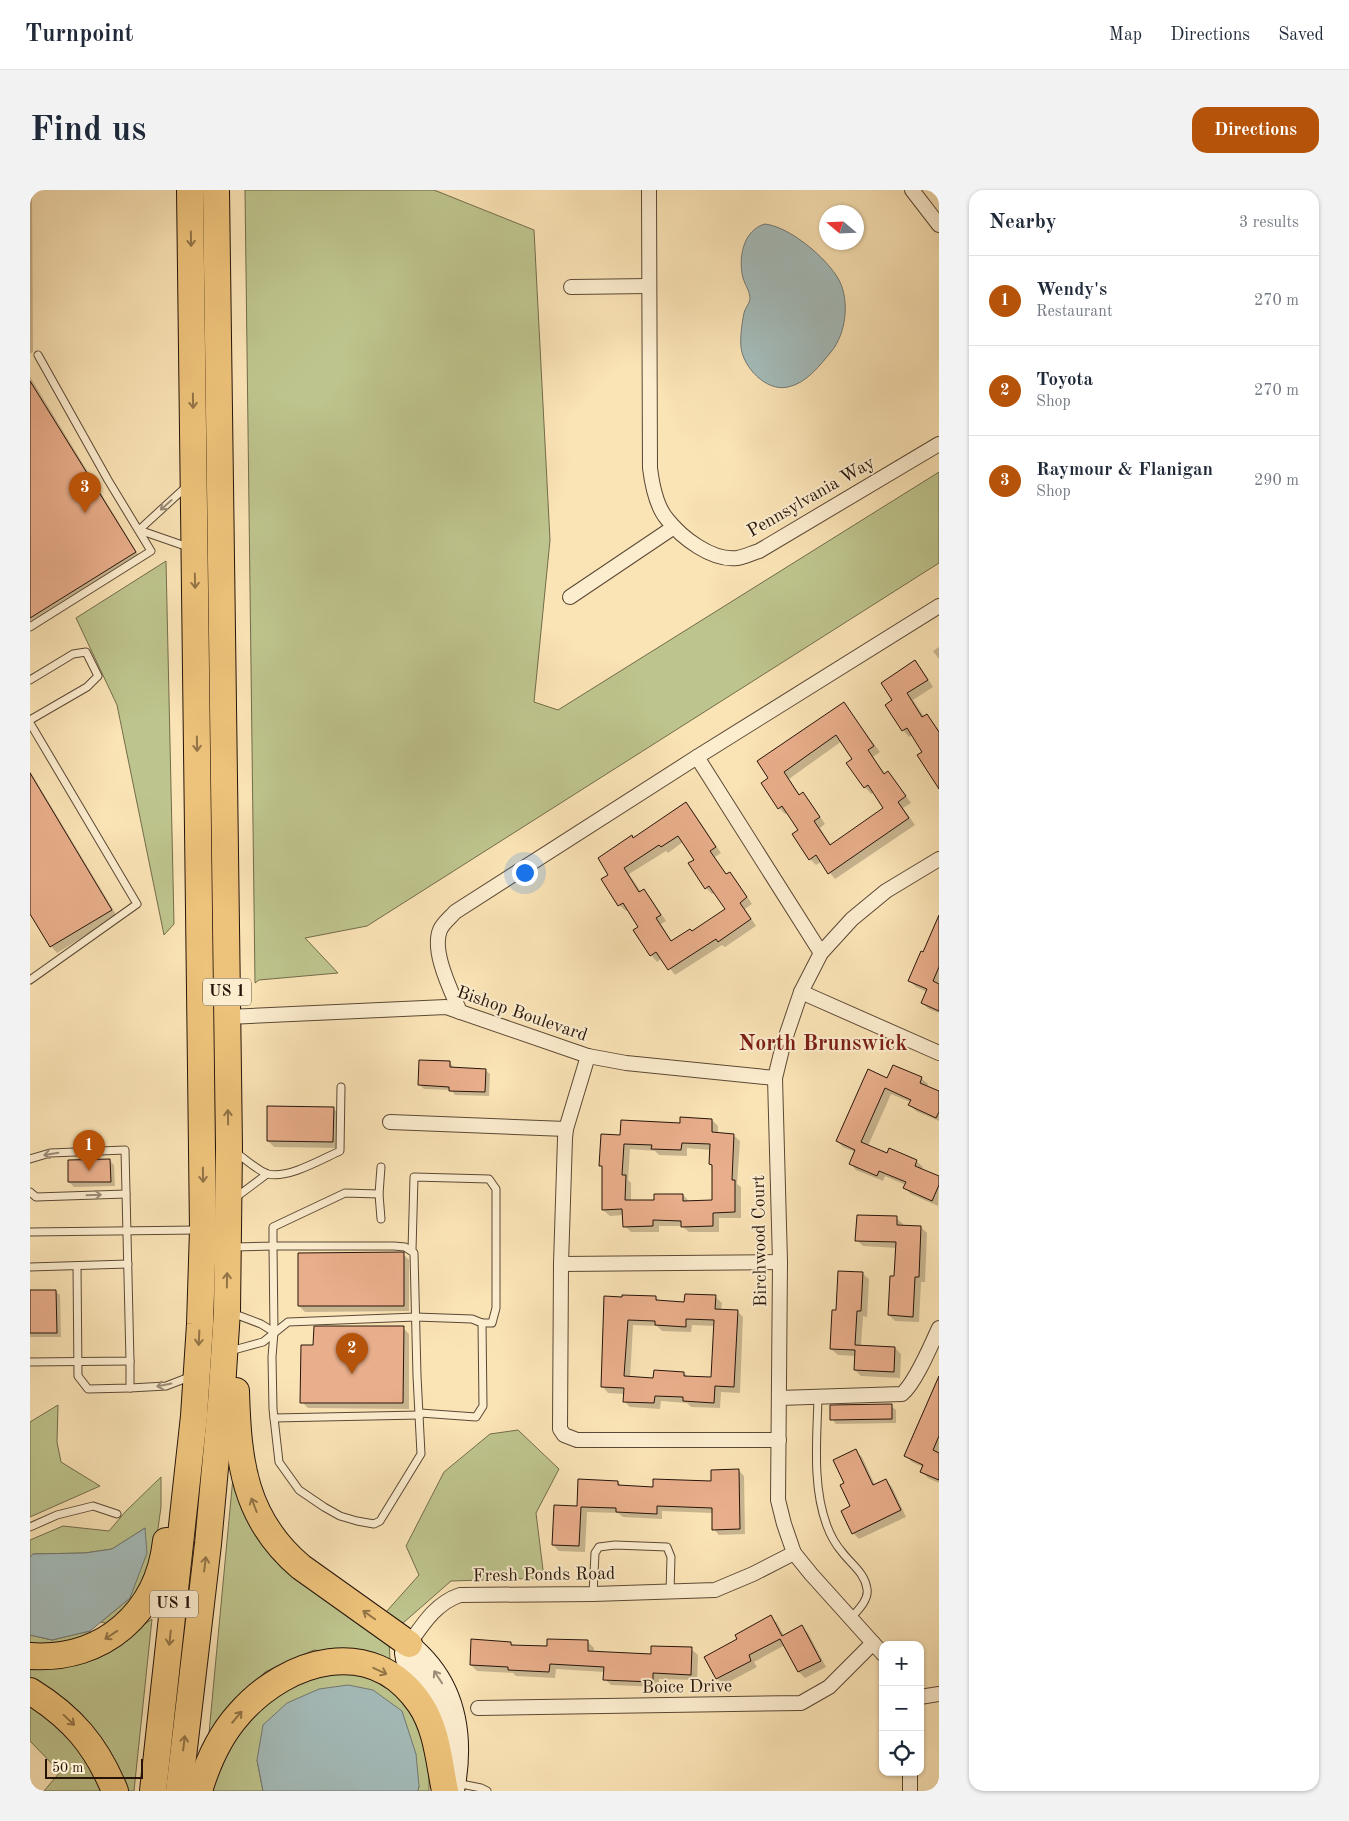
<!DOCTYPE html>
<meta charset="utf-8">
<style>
body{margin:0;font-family:"Old Standard TT",serif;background:#f2f2f3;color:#1f2937}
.controls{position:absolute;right:15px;bottom:15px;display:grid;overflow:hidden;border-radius:10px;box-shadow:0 1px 4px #0004}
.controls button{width:45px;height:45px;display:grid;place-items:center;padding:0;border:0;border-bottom:1px solid #e0e1e3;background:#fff;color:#1f2937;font:25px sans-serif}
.compass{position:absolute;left:789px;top:15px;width:45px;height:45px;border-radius:50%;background:#fff;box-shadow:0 1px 4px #0004;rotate:289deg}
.scale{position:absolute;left:15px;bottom:12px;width:98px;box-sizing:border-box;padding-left:5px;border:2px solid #261409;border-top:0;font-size:14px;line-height:18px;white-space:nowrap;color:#261409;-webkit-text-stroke:4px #fcedcf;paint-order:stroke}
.you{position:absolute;left:494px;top:682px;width:18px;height:18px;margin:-12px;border:4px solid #fff;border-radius:50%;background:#1a73e8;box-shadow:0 0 0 8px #1a73e833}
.badge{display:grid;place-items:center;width:32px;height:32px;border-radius:50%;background:#b45309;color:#fff;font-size:16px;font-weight:700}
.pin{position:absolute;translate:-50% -41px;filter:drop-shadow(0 1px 2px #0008)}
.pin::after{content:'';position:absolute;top:26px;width:18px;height:15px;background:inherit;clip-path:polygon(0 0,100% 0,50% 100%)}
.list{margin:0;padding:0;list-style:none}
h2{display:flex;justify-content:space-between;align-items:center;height:65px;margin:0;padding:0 20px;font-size:21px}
h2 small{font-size:16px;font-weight:400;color:#747a83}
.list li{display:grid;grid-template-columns:32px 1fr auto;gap:15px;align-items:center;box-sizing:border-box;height:90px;padding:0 20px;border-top:1px solid #e0e1e3}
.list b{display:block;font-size:19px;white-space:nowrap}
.list p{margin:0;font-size:16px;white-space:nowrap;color:#747a83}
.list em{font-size:16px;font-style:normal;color:#747a83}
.icon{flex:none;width:28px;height:28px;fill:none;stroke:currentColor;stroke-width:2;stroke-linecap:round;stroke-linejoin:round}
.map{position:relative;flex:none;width:909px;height:1601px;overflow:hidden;border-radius:15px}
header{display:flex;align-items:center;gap:30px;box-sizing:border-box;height:70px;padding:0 25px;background:#fff;border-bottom:1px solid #e0e1e3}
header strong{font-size:24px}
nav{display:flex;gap:28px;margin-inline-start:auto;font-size:18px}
.intro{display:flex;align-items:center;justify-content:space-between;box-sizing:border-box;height:120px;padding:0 30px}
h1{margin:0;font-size:35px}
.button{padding:12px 22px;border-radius:15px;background:#b45309;color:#fff;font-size:18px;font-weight:700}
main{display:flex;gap:30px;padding:0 30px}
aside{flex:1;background:#fff;border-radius:15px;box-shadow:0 1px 4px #0004}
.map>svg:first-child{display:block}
</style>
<header>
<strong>Turnpoint</strong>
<nav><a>Map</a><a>Directions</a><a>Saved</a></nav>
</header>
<div class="intro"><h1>Find us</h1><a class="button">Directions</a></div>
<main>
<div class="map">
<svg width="909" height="1601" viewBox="0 0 909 1601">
<rect width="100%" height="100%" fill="#fae3b5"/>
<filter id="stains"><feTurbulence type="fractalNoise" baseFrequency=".004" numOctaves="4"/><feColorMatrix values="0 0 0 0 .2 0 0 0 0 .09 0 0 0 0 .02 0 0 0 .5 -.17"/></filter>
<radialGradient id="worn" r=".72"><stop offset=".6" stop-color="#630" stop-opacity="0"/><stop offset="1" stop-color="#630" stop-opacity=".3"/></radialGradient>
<g fill="#bec48d" stroke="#726c4b">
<polygon points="215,0 404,0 504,40 520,350 504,512 528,520 909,282 909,373 337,736 275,748 308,783 229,790 225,793"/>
<polygon points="136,371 144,734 134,745 87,515 46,428"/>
<polygon points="28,1215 27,1252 31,1272 70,1296 0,1327 0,1232"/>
<polygon points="488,1240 529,1279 506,1323 514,1388 421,1391 373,1433 356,1422 389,1385 376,1356 414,1282 460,1244"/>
<polygon points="131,1287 131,1317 123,1375 110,1406 82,1435 71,1432 100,1408 115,1338 82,1359 55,1363 3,1364 0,1367 0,1350 33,1336 79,1341 96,1321"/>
<polygon points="203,1287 250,1373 359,1450 360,1470 284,1460 235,1482 179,1543"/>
<polygon points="122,1429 104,1601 96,1601 0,1493 0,1474 79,1459"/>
<polygon points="60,1441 58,1447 24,1457 0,1456 0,1445 22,1450"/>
<polygon points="319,1481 372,1501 399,1556 399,1601 388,1601 389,1596 227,1570 233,1601 176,1601 219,1522 262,1488"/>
<polygon points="0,1512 51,1558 74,1601 14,1601 30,1582 0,1551"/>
</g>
<g fill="#a4bbb9" stroke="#727873">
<path d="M735 34C760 37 797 68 809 90 820 111 816 144 801 162 790 175 777 193 758 197 736 202 713 177 711 157 710 147 712 133 714 123 715 118 720 113 720 109 720 101 715 95 713 88 708 68 713 40 735 34Z"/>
<polygon points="115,1338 117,1363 100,1408 60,1441 22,1450 0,1445 0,1367 3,1364 55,1363 82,1359"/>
<polygon points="318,1495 343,1500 372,1521 386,1564 389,1596 388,1601 233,1601 227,1570 233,1535 257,1513 289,1499"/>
</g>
<g fill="#0003" fill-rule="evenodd">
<polygon points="0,0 2,0 3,162 0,164"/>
<polygon points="0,187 111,369 0,438"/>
<polygon points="909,457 909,469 903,461"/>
<polygon points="885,472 891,478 903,497 883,510 894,527 897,525 909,540 909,595 894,562 882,545 879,547 873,540 857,515 864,510"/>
<path d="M814 514 850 562 843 567 855 584 858 583 864 589 881 613 873 618 885 635 805 689 791 672 786 675 780 669 770 640 758 622 755 624 749 618 740 588ZM812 551 824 569 835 597 841 604 844 602 855 618 801 655 790 638 795 634 779 610 773 603 770 605 759 589Z"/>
<polygon points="0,581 87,726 27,763 21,756 0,721"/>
<path d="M655 614 662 620 691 663 685 667 697 685 700 683 706 690 722 714 715 719 726 736 695 757 692 755 645 785 632 768 627 772 621 765 610 737 599 719 596 721 589 715 580 685 604 649ZM653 652 666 670 660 674 676 698 682 704 685 703 696 719 662 743 642 752 631 734 636 731 620 707 614 700 611 702 599 684 636 661 638 663Z"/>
<polygon points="909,728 909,823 899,819 892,813 897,802 886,797 879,790 894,764"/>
<polygon points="420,872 424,879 455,880 460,884 459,906 425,905 421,900 394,899 390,895"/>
<polygon points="891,888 898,894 897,897 909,902 909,931 886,921 880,915 881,912 861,904 838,956 858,964 886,971 893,977 891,980 909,988 908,1016 881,1004 875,998 876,995 855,986 853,991 826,980 820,973 825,962 813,957 807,951 858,890"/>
<polygon points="303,918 309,924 309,958 244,957 238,951"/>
<path d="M682 930 688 936V944L703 945 710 951 707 994 711 997V1028H689V1042H659L652 1036H629V1042H601L595 1036 594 1025 580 1026 573 1020V978L571 975 591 946ZM657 958 681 960 683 1012 659 1011 653 1005 626 1011H601V993L598 990 600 959 625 961 629 965 657 966Z"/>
<polygon points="80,971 84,975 85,996 44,997 39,992"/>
<polygon points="866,1028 873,1034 873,1036 891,1037 897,1043 895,1092 891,1092 889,1132 865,1131 859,1125 865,1088 867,1058 833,1056 827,1050"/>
<polygon points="373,1064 379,1070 379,1121 275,1122 269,1116"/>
<polygon points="832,1083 839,1089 837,1127 833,1126 831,1156 865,1158 871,1164 870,1188 831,1186 825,1180 826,1166 808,1165 801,1159 807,1122"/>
<polygon points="0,1101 25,1101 30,1105 31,1147 0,1147"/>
<path d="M626 1107 630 1112 655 1113 685 1107 692 1113 691 1120 707 1121 713 1127 710 1203 691 1202 690 1218 661 1217 657 1213 631 1211 630 1219 600 1217 594 1211 595 1204 578 1203 572 1196 575 1108ZM603 1135 627 1136 632 1141 661 1142 662 1135 685 1136 682 1189 658 1187 654 1183 624 1189 600 1188Z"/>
<polygon points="373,1138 379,1144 379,1219 278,1218 272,1212"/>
<polygon points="909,1189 909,1293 898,1288 892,1281 893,1277 882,1272 876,1266"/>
<polygon points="861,1216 866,1220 866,1233 806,1234 802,1229"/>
<polygon points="826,1261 832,1267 845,1295 856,1290 862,1297 876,1327 829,1349 823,1343 822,1317 816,1294"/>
<polygon points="708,1280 714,1286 715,1344 689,1345 684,1339 683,1323 632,1321 632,1329 593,1327 588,1323 557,1322 555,1362 529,1361 523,1355 548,1317 588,1292 592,1297 624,1298 682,1292"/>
<polygon points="741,1427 747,1433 754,1446 772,1437 778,1443 796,1477 775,1488 769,1482 755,1455 724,1472 727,1477 693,1495 687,1488 709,1449"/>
<polygon points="558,1452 564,1458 564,1463 622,1465 661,1459 668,1465 667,1490 629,1489 629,1497 581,1495 575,1489 575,1482 526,1479 525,1488 486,1486 483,1483 447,1481 441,1475 481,1453 484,1456 518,1458"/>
</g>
<g fill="#e9ae8b" stroke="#261409" fill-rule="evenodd">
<polygon points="0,191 106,362 0,428"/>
<polygon points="885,470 898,490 877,503 892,527 897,524 909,542 909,599 887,565 892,562 877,538 872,541 855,515 862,510 851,493"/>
<path d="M814 512 844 556 838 560 854 584 858 581 876 606 868 612 879 628 798 684 786 665 779 670 762 644 768 640 752 616 748 619 731 593 738 588 727 571ZM806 545 822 569 816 573 834 598 838 595 853 618 800 655 784 631 790 627 773 602 769 605 754 582Z"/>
<polygon points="0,583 82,720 20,757 0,724"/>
<path d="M656 612 686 657 680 661 696 684 700 682 717 707 710 713 721 729 688 752 686 749 638 780 626 762 620 766 603 740 608 737 593 713 588 716 571 689 578 685 568 668 602 645 603 648ZM648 646 664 670 658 673 675 699 679 696 695 719 662 741 660 739 641 751 626 728 631 725 614 699 609 702 594 678 629 655 631 657Z"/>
<polygon points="909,725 909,777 903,791 909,794 909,821 891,813 897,799 878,791 891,761 893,762"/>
<polygon points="389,870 420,871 420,877 456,879 455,902 419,901 419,897 388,895"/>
<polygon points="863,875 892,887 890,893 909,901 909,922 906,928 878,915 881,910 855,898 831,952 857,963 859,958 887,970 885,976 909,986 909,995 902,1011 873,998 876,992 849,981 847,986 819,974 825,960 806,951 838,879 857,888"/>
<polygon points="237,916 304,917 303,952 237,951"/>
<path d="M650 927 682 929V942L704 944 702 990H705V1022L683 1023V1036L651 1037V1031L623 1030V1036L593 1037 592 1019 572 1020V976H569L571 944 590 945 591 930 650 933ZM652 953 680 954 679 974 682 975V1010L653 1011V1004H624V1010H595L596 985H592L594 954 622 955 621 959 651 960Z"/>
<polygon points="80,969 81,992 38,992 38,970"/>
<polygon points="827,1025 867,1026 867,1035 891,1036 889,1087 885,1087 883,1127 858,1125 860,1086 864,1086 866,1052 825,1051"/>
<polygon points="374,1062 374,1116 268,1116 268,1063"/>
<polygon points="808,1081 833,1082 831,1121 827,1121 825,1155 865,1157 864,1182 824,1180 825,1160 800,1159 802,1120 806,1120"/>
<polygon points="0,1100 26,1100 27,1143 0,1143"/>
<path d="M655 1104 686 1105 685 1119 708 1120 704 1197 685 1196 684 1213 653 1211V1207L625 1206 624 1213 593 1212 594 1198 571 1197 574 1106 592 1107V1105L626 1106V1110L654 1112ZM656 1129 684 1130 681 1187 654 1186V1182L624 1180 623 1188 594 1186 598 1130 625 1131V1135L656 1137Z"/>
<polygon points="284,1136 374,1136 373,1213 270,1213 271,1155 283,1155"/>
<polygon points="909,1186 909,1246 903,1260 909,1263 909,1290 890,1282 893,1275 874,1266"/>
<polygon points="862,1214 862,1229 800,1230 800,1215"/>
<polygon points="826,1259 843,1295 856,1289 871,1320 822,1344 811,1321 820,1316 810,1295 814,1293 803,1270"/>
<polygon points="709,1279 710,1339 682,1340 682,1318 627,1316 627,1324 586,1322 586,1318 551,1317 549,1356 522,1355 524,1315 547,1316 548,1289 588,1291 588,1295 623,1297 623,1289 681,1291 681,1280"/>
<polygon points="741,1425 752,1446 772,1435 791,1471 768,1482 750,1449 719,1465 721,1471 686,1489 674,1467 707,1449 705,1445"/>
<polygon points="441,1449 481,1452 481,1455 517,1456 517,1449 558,1450 558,1461 621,1464 621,1456 662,1457 661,1485 623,1483 623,1492 573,1490 574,1477 520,1474 519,1482 478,1480 478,1477 440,1475"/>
</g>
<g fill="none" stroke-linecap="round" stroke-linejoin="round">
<g stroke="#5b4834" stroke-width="9">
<g id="lane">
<polyline points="109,340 157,296"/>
<polyline points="109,340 158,357"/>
<polyline points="0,437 121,361 78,290 8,165"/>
<polyline points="0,490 43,464 56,462 68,486 57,497 0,530"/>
<polyline points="0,533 107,714 0,790"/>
<path d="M205 962C213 967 229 982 238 984 258 989 292 969 310 961L311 897"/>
<polyline points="0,969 20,963 95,960 100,1171 0,1172"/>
<polyline points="0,1002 6,1007 96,1004"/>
<polyline points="205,1008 237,984"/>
<polyline points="351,1029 349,1004 351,977"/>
<polyline points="0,1042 167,1040"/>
<polygon points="243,1056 364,1056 375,1057 384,1063 387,1186 391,1264 350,1331 344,1334 327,1331 310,1326 294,1317 269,1300 249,1272 243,1219 242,1167 244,1142"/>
<polyline points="203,1057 243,1056 243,1037 315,1003 349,1004"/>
<polyline points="382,1060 384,987 459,989 466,999 466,1118 462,1133 452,1133"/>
<polyline points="47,1076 48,1186 58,1199 100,1198 100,1171"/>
<polyline points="0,1077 98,1074"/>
<polyline points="202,1123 231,1134 244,1142"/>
<polyline points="200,1161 233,1152 258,1132 386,1127 442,1129 452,1133 453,1216 446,1227 390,1223"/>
<polyline points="100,1198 136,1196 162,1186"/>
<path d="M788 1207C787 1249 782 1296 797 1336 800 1344 806 1355 812 1362 821 1374 835 1383 837 1399 839 1410 827 1421 821 1428"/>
<polyline points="244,1228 390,1225"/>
<polyline points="0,1337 27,1325 63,1316 87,1324"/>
<polyline points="563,1404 565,1363 569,1357 585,1355 637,1357 641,1367 640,1402"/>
<polyline points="426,1593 451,1598 457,1601"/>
</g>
</g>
<g stroke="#5b4834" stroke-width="16">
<g id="street">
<path d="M619 0 620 278C622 294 626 316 637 329 652 348 682 371 707 368 714 367 722 363 729 361L909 254"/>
<polyline points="882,0 909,35"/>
<polyline points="541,97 619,96"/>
<polyline points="540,407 644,337"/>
<polyline points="667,567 791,763"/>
<polyline points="771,802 909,863"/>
<path d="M430 822C422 802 401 762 410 740 413 733 420 728 425 722L667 567 909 416"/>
<polyline points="197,827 416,817 558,866 596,873 745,888"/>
<polyline points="558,866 536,939 535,948 531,1074 530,1239 534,1245 547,1250 749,1250"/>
<polyline points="360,932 536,939"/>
<polyline points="531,1074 750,1072"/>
<path d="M749 1208 872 1204C886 1192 901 1155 909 1138"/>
<path d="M379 1454C393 1434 406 1413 430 1405L563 1404 685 1400 723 1384 764 1363"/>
<polyline points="853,1464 781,1384 764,1363 754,1334 748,1310 750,1072 745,888 753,855 771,802 791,763 822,729 856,701 909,669"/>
<polyline points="890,1507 909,1504"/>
<polyline points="448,1518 771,1513 799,1497 843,1453"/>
<polyline points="880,1582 880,1601"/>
</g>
</g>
<g stroke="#261409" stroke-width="22">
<path id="secondary" d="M419 1572C419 1541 412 1515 394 1490 388 1483 381 1476 376 1469L375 1463 379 1454C426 1492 435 1543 424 1601"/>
</g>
<g stroke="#261409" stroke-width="28">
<g id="highway">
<path d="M206 1201C208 1271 214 1329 271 1377L379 1454"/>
<path d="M0 1466C73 1471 128 1423 136 1351"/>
<path d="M0 1501C42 1527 66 1555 85 1601"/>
<polyline points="123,1601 164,1226 170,1134 173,1040 160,0"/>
<polyline points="149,1601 178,1354 191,1213 197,1121 199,957 186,0"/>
<path d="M169 1601C177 1574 190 1545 209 1524 257 1469 342 1444 390 1514 407 1539 409 1572 415 1601"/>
</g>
</g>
<use href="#lane" stroke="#fcedcf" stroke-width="7"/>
<use href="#street" stroke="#fcedcf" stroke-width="14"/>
<use href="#secondary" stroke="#fcedcf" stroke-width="20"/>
<use href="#highway" stroke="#edc27a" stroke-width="26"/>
</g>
<defs><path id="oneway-shaft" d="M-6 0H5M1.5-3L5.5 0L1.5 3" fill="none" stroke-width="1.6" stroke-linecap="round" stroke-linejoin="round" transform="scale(1.25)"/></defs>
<g stroke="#937447">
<use href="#oneway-shaft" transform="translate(161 49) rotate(89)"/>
<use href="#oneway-shaft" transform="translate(163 211) rotate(89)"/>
<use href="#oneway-shaft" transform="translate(165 391) rotate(89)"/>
<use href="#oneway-shaft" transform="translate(167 554) rotate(89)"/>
<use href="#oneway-shaft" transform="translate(198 927) rotate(-91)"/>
<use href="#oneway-shaft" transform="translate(173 985) rotate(89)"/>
<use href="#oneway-shaft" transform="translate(197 1090) rotate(-89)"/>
<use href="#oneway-shaft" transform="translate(169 1148) rotate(93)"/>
<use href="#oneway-shaft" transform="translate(224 1315) rotate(-111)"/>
<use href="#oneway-shaft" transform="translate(175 1374) rotate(-83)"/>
<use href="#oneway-shaft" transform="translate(339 1425) rotate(-145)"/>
<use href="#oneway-shaft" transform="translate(81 1445) rotate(146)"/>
<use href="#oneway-shaft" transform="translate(140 1448) rotate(96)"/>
<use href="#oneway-shaft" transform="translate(350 1481) rotate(25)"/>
<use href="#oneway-shaft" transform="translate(207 1527) rotate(-50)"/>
<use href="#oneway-shaft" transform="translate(39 1530) rotate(43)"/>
<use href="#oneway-shaft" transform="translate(154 1553) rotate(-83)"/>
</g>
<g stroke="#9c8b76">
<use href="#oneway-shaft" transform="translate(136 315) rotate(138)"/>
<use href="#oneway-shaft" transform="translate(21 964) rotate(171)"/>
<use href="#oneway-shaft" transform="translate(64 1005) rotate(-2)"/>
<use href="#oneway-shaft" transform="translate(134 1195) rotate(169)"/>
<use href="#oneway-shaft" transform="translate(408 1487) rotate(-123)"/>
</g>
<g text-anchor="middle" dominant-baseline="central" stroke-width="4" stroke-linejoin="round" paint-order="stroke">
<g fill="#fcedcf" stroke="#654" stroke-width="1">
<rect x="173" y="788.5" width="48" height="27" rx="4"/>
<rect x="120" y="1400.5" width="48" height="27" rx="4"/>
</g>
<g font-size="16" font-weight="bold" fill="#261409">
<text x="197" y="802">US 1</text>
<text x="144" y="1414">US 1</text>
</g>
<g font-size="18" fill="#261409" stroke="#fcedcf">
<text transform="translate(781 307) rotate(-30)">Pennsylvania Way</text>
<text transform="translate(492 824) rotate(19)">Bishop Boulevard</text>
<text transform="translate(730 1051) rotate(-91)">Birchwood Court</text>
<text transform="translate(514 1385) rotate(-1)">Fresh Ponds Road</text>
<text transform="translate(657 1497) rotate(-1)">Boice Drive</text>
</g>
<g font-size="22" font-weight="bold" fill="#7a1f14" stroke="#fcedcf">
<text x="793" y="854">North Brunswick</text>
</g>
</g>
<rect width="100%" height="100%" filter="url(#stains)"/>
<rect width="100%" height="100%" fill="url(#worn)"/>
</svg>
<div class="controls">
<button>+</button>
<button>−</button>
<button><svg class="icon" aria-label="locate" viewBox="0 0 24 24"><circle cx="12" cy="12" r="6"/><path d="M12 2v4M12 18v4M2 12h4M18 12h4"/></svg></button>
</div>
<svg class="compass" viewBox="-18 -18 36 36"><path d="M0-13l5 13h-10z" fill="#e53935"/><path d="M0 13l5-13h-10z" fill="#747a83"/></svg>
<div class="scale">50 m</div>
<div class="you"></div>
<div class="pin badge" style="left:59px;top:981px">1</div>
<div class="pin badge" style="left:322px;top:1184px">2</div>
<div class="pin badge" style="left:55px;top:323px">3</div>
</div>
<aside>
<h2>Nearby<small>3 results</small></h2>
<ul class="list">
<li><span class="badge">1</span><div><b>Wendy's</b><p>Restaurant</p></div><em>270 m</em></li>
<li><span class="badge">2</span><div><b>Toyota</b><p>Shop</p></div><em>270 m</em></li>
<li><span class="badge">3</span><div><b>Raymour &amp; Flanigan</b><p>Shop</p></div><em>290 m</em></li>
</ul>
</aside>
</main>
